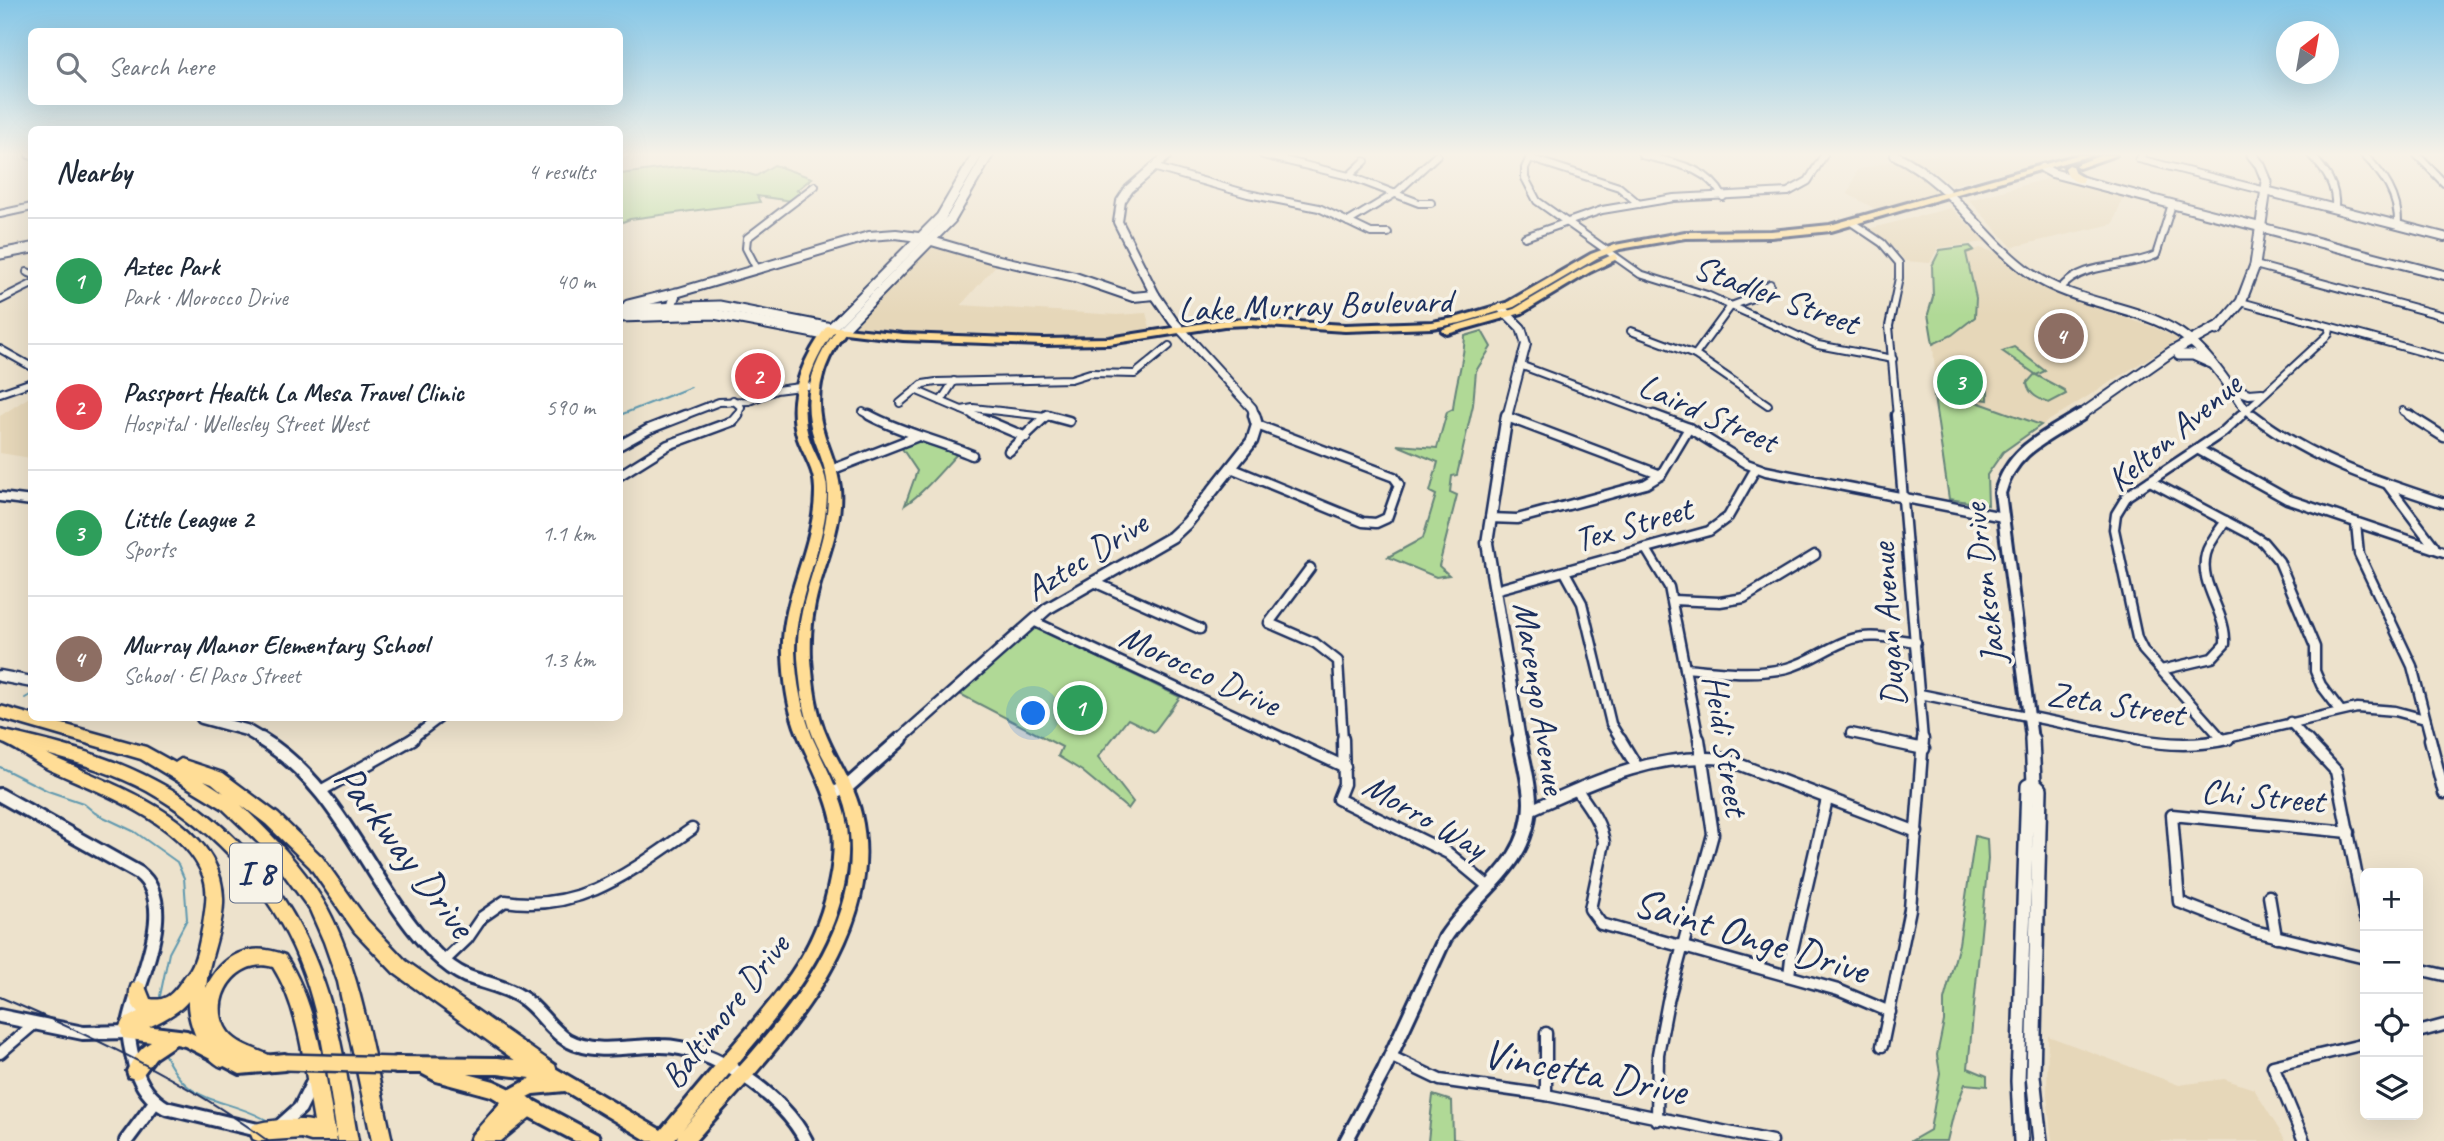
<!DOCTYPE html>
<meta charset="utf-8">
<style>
body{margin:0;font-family:Caveat,sans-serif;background:#f2f2f3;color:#1f2937}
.controls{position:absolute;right:21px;bottom:21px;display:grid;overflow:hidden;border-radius:10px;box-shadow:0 7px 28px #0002}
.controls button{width:63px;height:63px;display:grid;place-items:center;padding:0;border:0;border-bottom:2px solid #e0e1e3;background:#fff;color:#1f2937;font:35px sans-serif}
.compass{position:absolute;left:2276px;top:21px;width:63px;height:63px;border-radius:50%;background:#fff;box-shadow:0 7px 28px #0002;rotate:31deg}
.you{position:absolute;left:1034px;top:714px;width:24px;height:24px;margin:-18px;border:5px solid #fff;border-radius:50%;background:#1a73e8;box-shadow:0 0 0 10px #1a73e833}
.badge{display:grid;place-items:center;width:46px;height:46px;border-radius:50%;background:#1f6fb2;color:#fff;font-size:23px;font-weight:700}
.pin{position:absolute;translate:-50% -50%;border:4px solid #fff;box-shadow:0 2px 7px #0006}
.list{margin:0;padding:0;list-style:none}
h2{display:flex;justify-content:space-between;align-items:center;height:91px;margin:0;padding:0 28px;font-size:30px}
h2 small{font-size:23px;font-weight:400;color:#747a83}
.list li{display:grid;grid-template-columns:46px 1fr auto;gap:21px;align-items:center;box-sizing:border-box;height:126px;padding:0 28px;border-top:2px solid #e0e1e3}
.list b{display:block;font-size:26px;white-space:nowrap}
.list p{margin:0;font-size:23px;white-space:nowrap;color:#747a83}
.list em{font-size:23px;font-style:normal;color:#747a83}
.icon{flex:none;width:38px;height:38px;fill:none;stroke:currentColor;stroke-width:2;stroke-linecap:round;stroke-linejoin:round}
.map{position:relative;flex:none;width:2444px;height:1141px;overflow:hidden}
.search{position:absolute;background:#fff;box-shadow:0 7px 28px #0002;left:28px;top:28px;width:595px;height:77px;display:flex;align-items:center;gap:18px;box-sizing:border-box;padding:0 24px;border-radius:10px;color:#747a83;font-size:26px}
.panel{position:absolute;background:#fff;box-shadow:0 7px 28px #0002;left:28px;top:126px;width:595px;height:595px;border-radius:10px}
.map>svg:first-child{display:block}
</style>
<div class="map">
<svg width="2444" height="1141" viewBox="0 0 2444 1141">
<rect width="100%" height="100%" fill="#ede2cc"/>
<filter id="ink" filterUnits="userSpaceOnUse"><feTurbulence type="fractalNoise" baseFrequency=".0143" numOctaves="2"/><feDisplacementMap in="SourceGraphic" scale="14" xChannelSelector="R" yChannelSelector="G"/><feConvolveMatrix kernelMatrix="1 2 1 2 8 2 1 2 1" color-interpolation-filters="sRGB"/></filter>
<g filter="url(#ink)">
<g fill="#e6d7b9">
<polygon points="1906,155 2056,155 2063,157 1952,185 1923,164"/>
<polygon points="1897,160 1911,166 1938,192 1879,211 1848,194 1857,170"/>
<polygon points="2053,177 2124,194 2113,224 2012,247 1969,200"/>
<polygon points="1951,208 1986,242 1938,248 1930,263 1905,261 1894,248 1868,229"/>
<polygon points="934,246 997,264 961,305 1117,315 1146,313 1151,331 1106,339 1059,340 962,336 858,328 853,323"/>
<polygon points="1980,248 2000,254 2021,275 2052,293 2153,327 2179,339 2042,425 1936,388 1933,345 1955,334 1975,317 1976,299 1967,253"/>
<polygon points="31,396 31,458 0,453 0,416"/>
<polygon points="2048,1036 2179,1085 2224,1079 2254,1089 2286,1141 2052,1141 2047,1096"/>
</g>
<g fill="#b0d996" stroke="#66847a" stroke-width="2">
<path d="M774 165 812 178 797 190 802 192 792 201 757 196 760 202 630 219 620 223V174C670 168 707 160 756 176Z"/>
<polygon points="1970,246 1974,250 1966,253 1976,298 1975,317 1952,335 1933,344 1928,314 1933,297 1932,266 1940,250"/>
<path d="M1482 331 1491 347 1476 371 1473 405 1457 475 1452 476 1450 492 1457 495 1439 566 1449 575 1436 577 1388 557 1423 538 1436 495 1430 492 1438 462 1397 445 1437 448 1447 412 1453 409C1455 384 1464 361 1465 336Z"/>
<path d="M2014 347 2045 371 2036 375 2064 390 2066 394 2049 403C2039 399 2029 395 2027 383L2035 374 2002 351Z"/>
<path d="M1943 365C1963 369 1975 375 1988 391V400L1957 395 2041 425 2003 452 1987 475 1988 505 1949 499 1934 397V388L1942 389 1938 384Z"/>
<path d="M922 439 960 451C942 469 926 491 905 505L917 471 901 447Z"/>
<polygon points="1037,628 1180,697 1154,732 1128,719 1098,757 1133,802 1128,809 1082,771 1058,756 1062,747 958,693 1031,629"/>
<polygon points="1975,836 1987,839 1988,859 1968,1068 1987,1076 1987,1086 1965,1084 1953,1116 1947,1141 1911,1141 1930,1130 1940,1073 1937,1055 1944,1021 1944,1000 1959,944"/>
<polygon points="1433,1095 1452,1101 1453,1139 1464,1141 1428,1141"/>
</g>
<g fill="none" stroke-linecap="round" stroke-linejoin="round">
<g stroke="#6199af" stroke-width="2">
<polyline points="620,415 691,387"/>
<polyline points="25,698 32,694"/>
<polyline points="0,767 48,791 83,803 95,813 135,832 177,862 184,878 187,919 169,953 160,996"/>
<path d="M164 1053C190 1110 223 1094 270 1122"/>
</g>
<g stroke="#1b2f5e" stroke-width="10">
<g id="minor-far2">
<polyline points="29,155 32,156"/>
<polyline points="1263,155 1349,176 1419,203 1431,203"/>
<polyline points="1531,155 1525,168 1525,178 1537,201 1640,274 1707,295 1818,345 1893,359"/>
<path d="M1642 155C1673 163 1707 166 1723 197"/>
<polyline points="2142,155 2139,159 2266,191"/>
<path d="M2311 155C2326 171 2337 186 2335 209"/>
<path d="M2364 155C2384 175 2399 196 2398 225"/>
<polyline points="2417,155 2444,183"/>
<polyline points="1529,158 1619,187 1639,204"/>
<polyline points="1153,167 1248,194 1319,208 1371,233 1388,233"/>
<polyline points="1349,176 1365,161"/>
<polyline points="0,214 32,207"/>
<polyline points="1348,222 1396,193 1437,155"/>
<polyline points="1851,222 1882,243 1899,263 1899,278 1889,326 1897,417"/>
<polyline points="1525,237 1602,210 1674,198 1788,192 1808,181 1824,155"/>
<polyline points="2255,265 2444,316"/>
<polyline points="757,269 746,248 747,238 815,186"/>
<polyline points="27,272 32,274"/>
<path d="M2060 289C2085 260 2124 270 2156 255L2172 204"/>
<polyline points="0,300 32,284"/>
<polyline points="2241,302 2444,358"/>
<polyline points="1631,331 1695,355 1768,405"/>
<polyline points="0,349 32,367"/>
<polyline points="1695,355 1731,306 1755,297 1770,284"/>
<polyline points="1520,365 1659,417"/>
<polyline points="915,390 978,417"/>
<polyline points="0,393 32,382"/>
<polyline points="733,400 741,407 737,417"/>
<polyline points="941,401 954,381"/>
<polyline points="900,403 923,384 936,382 1071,379 1090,373 1135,374 1169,346"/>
<polyline points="962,410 973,408 1054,417"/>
<polyline points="2246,410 2255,417"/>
<polyline points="2403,411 2412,417"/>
<polyline points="863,412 872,417"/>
<polyline points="680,417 719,402 749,401 776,390 808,386"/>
<polyline points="1045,417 1047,415"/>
<polyline points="2239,417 2329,334 2330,327"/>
</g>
</g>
<g stroke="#1b2f5e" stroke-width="13">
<g id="minor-far1">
<path d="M869 415C902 433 937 440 972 455"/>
<polyline points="974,415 1026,437"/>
<polyline points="1047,415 1069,421"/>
<polyline points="1654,415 1689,428 1747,464 1766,471 2003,517"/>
<polyline points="1896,415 1923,740"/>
<path d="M2253 415C2310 459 2376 481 2444 503"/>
<polyline points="2409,415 2444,437"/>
<polyline points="1507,417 1661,475"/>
<polyline points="620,445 649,429 685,415"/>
<polyline points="2199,450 2287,499 2444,552"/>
<polyline points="1009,451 1047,415"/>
<polyline points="1231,468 1363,522 1376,523 1387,518 1399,484 1394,477 1257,425"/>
<polyline points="831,470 916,437"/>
<polyline points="620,475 668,445 733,421 738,415"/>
<polyline points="2150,481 2252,535 2263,542 2279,561 2315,647 2315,671 2321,685 2340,710"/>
<polyline points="2388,485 2434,546"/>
<polyline points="0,497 32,501"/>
<polyline points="1490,518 1517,519 1646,484 1661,475 1689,428"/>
<polyline points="2356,523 2359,554 2412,666 2431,740"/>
<polyline points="1646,549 1669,587 1699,740"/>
<polyline points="1310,568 1269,623 1315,643 1338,661 1343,740"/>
<polyline points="1565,572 1582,603 1611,724 1621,740"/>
<polyline points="1094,582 1200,629"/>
<polyline points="1495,590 1709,531 1728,517 1756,468"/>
<polyline points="1672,600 1720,602 1744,598 1815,555"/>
<polyline points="1033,621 1288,740"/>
<path d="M1685 668C1719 671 1754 676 1787 668 1811 662 1829 646 1852 639 1872 633 1895 639 1916 642"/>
<path d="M2161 670 2212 658 2225 644C2227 612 2198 585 2206 554 2209 542 2219 531 2226 521"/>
<polyline points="1920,694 2144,740"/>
<polyline points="2290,722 2307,740"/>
<polyline points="1851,733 1885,740"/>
<polyline points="410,740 439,718"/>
<polyline points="2219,740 2357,708 2395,711 2425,719"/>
<polyline points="2223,740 2143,650 2137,638 2114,529 2116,514 2127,496 2223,432 2241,415"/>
</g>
</g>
<g stroke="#1b2f5e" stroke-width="15">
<g id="minor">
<polyline points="1285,739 1345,767"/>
<polyline points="1343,739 1344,784 1338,799 1448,853 1489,887"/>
<polyline points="1620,739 1637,767"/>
<polyline points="1877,739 1924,749"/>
<path d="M2135 739C2166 745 2198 746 2228 739"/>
<polyline points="2306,739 2336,771 2365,918"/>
<polyline points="2430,739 2444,793"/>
<polyline points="322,790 413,739"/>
<path d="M1577 790C1589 807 1601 822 1604 843L1590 909 1601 924 1838 990 1890 1012"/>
<path d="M1530 810C1593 782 1654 752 1725 759L1917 832"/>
<polyline points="2349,832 2172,815 2179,902 2254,931 2365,958"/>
<polyline points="2269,896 2276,937"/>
<path d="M443 962 467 939 482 917 505 901C582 913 632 870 692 829"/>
<polyline points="2418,969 2444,975"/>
<polyline points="1789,976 1792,950 1827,799"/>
<polyline points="2418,1032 2444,1025"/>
<polyline points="1546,1033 1546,1095"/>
<polyline points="1882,1046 1910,909 1923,739"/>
<polyline points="0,1053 34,1024"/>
<polyline points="1390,1056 1440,1080 1546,1095 1772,1141"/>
<polyline points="1657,1120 1658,1054 1668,1001 1713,834 1699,739"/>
<polyline points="2304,1141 2273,1066 2365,1044"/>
</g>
</g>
<g stroke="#1b2f5e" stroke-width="12">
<g id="tertiary-far2">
<polyline points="1168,155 1129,189 1121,201 1118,222 1155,295 1173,321 1252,408 1255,417"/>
<path d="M1895 155C1954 184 1980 238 2031 274 2076 305 2135 304 2180 333 2208 352 2227 383 2246 410"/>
<polyline points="2043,168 2052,173 2444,275"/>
<polyline points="2266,191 2444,237"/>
<polyline points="1501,308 1521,328 1526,344 1507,417"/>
<polyline points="669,313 676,293 869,236 896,234 918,237 990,258 1075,277 1133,297 1155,295"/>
<polyline points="2230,387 2249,394 2262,393"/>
</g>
</g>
<g stroke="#1b2f5e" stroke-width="15">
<g id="tertiary-far1">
<polyline points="1507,415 1487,543 1520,740"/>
<polyline points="0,676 32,682"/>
<polyline points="202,718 246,730 263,740"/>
<polyline points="899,740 1047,609 1172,537 1187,523 1252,441 1257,425 1254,415"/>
</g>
</g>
<g stroke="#1b2f5e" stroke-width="18">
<g id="tertiary">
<path d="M261 739C333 782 362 863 412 927 427 946 444 966 466 976 484 983 504 986 521 997 539 1008 549 1029 567 1040 597 1056 630 1045 661 1046 713 1046 784 1096 806 1141"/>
<polyline points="831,794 846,788 901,739"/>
<path d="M0 795 139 873C180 905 136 983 129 1024 127 1038 132 1053 135 1067 140 1084 150 1099 166 1108L262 1131"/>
<polyline points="0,1016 83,1033 129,1032"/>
<polyline points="280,1126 300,1108 312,1084"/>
<polyline points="126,1141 155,1102"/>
<path d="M1346 1141 1384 1070 1445 938C1476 890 1529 867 1530 803 1530 783 1523 759 1519 739"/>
</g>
</g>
<g stroke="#1b2f5e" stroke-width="13">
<g id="secondary-far2">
<polyline points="0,254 32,248"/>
<polyline points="628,305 676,293"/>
<polyline points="620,309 719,306 831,328 941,217 977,155"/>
<polyline points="620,317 714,314 825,335"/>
<polyline points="842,330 951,219 988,155"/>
<polyline points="2217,330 2241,302 2255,265 2267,182 2260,165 2252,155"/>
<polyline points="2179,355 2193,355 2211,363"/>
<polyline points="2078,417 2171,352 2219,326"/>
</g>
</g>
<g stroke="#1b2f5e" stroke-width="16">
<path id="secondary-far1" d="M2032 740 2000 493C2011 450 2046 437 2081 415"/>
</g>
<g stroke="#1b2f5e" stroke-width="18">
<g id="secondary">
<polyline points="2032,739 2034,783 2040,789 2033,1076 2040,1141"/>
<polyline points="2021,1141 2018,1081 2028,786 2034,783"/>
</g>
</g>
<g stroke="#1b2f5e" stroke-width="6">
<g id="primary">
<path d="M2077 155H2091L1831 231 1771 237 1685 238 1620 249 1597 258 1514 307 1460 323 1432 328 1345 331 1248 325 1224 326 1109 344 1043 345 903 340 845 333C821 365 812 398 825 437 831 454 838 470 840 488 843 523 827 557 818 591 812 613 810 636 811 659 813 685 816 713 827 737 838 763 855 786 861 814 890 941 771 1054 695 1141H676L678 1135 673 1141H648L565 1091 533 1094 527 1097 598 1135 600 1141H575L516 1110 489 1141H470L472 1135 501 1102 491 1096 436 1081 421 1073H395L389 1071 387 1065 389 1059 395 1057 498 1058 548 1064 661 1130C685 1102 708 1073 733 1045 779 991 817 951 830 879 834 859 835 840 832 821 825 788 807 759 795 727 787 704 784 679 783 654 780 598 816 546 815 489 815 471 804 456 798 439 785 398 803 358 827 326L903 334 1043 339 1109 338 1224 320 1248 319 1345 325 1432 322 1455 318 1506 303 1591 254 1615 245 1685 232 1771 231 1830 225ZM834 332H835C810 366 801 400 815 441 821 457 828 474 828 492 829 549 795 597 798 658 800 684 803 712 813 736 824 762 841 785 847 814 874 939 757 1045 682 1130 703 1106 723 1081 743 1057 789 1003 832 952 845 881 849 858 850 835 844 812 837 787 824 763 813 739 802 712 796 681 795 651 795 596 827 546 827 491 827 473 816 457 810 441 796 403 811 362 834 332ZM468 1074H498L531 1078 511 1089 494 1081Z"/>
<polygon points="2102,155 2116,155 2079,168 2075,165"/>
<path d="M2069 165 2072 166 2075 173 2083 178V182C2074 184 2067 176 2065 168Z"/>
<polygon points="1614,254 1617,255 1617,259 1590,272 1522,313 1447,334 1442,331 1443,329 1514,309 1584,268"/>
<path d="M129 1024 187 1031 241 1058 285 1054 291 1056 293 1062 291 1068 285 1070 240 1074 185 1046 176 1044 155 1058 141 1077 135 1079 129 1077 127 1071C132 1060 140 1048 151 1042L123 1038 121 1032 123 1026Z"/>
</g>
</g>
<g stroke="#1b2f5e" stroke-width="5">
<g id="motorway">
<path d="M0 706 32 715V718H41L146 747 175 763 181 759 223 773 278 814 322 857 367 920 406 961 555 1065 557 1072 555 1079 548 1081 541 1079 394 973 355 932 310 867 266 824 241 805C271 834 300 863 322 899 361 963 375 1067 392 1141H372L338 982 324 942 310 910 266 850 222 808 141 759 0 718ZM204 780 212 783 224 793Z"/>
<path d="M0 730C53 742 108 755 156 781 240 824 301 906 328 995 343 1042 349 1092 358 1141H338C329 1085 323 1028 304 974 277 897 218 831 147 791 116 774 82 764 47 754 109 785 227 818 223 904 222 933 208 960 206 988 222 954 250 941 285 955 320 1009 325 1080 337 1141H311L301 1138 258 1141 253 1139 250 1132 253 1125C265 1120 302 1118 314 1122 305 1072 301 1011 273 967 237 956 206 1001 228 1032 238 1045 257 1049 271 1056L273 1062 271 1068 264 1071 231 1057 229 1064 222 1067C202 1059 187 1022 188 1001 175 1017 149 1027 129 1035L123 1032 120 1026 123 1020 138 1012C131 1004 127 995 132 984L138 981 144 984 150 999C171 1003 177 986 189 971 197 961 200 939 203 925 205 910 209 893 204 878 185 823 99 792 50 770 35 763 14 746 0 742Z"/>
<path d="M527 1097 534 1100 537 1107 534 1114 501 1141H478C486 1123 509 1105 527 1097Z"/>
</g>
</g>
<use href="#minor-far2" stroke="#f7f3e8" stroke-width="6"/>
<use href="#minor-far1" stroke="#f7f3e8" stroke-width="8"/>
<use href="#minor" stroke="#f7f3e8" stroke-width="10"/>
<use href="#tertiary-far2" stroke="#f7f3e8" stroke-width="8"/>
<use href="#tertiary-far1" stroke="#f7f3e8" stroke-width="10"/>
<use href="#tertiary" stroke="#f7f3e8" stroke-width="12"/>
<use href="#secondary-far2" stroke="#f7f3e8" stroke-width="9"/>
<use href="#secondary-far1" stroke="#f7f3e8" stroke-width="10"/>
<use href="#secondary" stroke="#f7f3e8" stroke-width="13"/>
<use href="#primary" fill="#ffdd96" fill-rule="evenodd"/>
<use href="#motorway" fill="#ffdd96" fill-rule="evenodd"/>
<path stroke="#1b2f5e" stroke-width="2" d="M0 997C94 1037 185 1080 268 1141"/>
<g stroke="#1b2f5e" stroke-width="20" stroke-linecap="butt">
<polyline id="primary-bridge" points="285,1062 395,1065"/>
</g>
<use href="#primary-bridge" stroke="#ffdd96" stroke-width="15"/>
</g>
</g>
<linearGradient id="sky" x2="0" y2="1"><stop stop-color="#84c6e7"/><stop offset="0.49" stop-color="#f7f2e8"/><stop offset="1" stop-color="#f7f2e8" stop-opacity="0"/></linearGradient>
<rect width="2444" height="315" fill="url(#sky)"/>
<g text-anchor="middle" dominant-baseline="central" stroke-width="7" stroke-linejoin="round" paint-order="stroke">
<rect fill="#f7f3e8" stroke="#5d6a87" stroke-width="2" x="230" y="843.5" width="52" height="59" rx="5"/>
<g font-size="33" font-weight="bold" fill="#1b2f5e">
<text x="256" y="873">I 8</text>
</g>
<g font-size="35" fill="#1b2f5e" stroke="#f7f3e8">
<text transform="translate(1776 295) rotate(20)">Stadler Street</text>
<text transform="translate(1315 305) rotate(-2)">Lake Murray Boulevard</text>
<text transform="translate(1708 413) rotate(24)">Laird Street</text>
<text transform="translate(2174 432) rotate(-40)">Kelton Avenue</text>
<text transform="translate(1633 524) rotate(-16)">Tex Street</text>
<text transform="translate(1086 556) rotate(-32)">Aztec Drive</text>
<text transform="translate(1984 584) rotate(-97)">Jackson Drive</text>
<text transform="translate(1888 625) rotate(-94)">Dugan Avenue</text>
<text transform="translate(1200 670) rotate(25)">Morocco Drive</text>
<text transform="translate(1540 698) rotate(81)">Marengo Avenue</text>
<text transform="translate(2116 704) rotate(9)">Zeta Street</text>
<text transform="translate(1726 745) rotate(81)">Heidi Street</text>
<text transform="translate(2263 796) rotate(5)">Chi Street</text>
<text transform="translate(1425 816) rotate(30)">Morro Way</text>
<text transform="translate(725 1011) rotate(-52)">Baltimore Drive</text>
</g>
<g font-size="42" fill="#1b2f5e" stroke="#f7f3e8">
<text transform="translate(405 851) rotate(53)">Parkway Drive</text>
<text transform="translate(1751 936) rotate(17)">Saint Onge Drive</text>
<text transform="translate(1585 1072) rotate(11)">Vincetta Drive</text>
</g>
</g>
</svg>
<div class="controls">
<button>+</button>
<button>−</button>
<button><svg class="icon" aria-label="locate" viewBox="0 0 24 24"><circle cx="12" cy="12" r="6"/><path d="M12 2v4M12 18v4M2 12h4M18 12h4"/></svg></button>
<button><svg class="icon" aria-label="layers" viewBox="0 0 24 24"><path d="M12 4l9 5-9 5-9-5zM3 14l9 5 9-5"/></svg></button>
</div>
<svg class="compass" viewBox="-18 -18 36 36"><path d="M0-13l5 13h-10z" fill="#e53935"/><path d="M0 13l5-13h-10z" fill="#747a83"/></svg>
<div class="you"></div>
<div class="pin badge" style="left:1080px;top:708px;background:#2e9e5b">1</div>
<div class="pin badge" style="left:758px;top:376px;background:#e0444e">2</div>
<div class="pin badge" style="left:1960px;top:382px;background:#2e9e5b">3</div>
<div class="pin badge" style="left:2061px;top:336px;background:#8d6e63">4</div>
<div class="search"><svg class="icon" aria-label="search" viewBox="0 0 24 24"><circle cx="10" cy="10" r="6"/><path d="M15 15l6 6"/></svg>Search here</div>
<section class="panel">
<h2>Nearby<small>4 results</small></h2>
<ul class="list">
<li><span class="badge" style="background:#2e9e5b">1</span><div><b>Aztec Park</b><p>Park · Morocco Drive</p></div><em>40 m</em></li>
<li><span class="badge" style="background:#e0444e">2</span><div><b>Passport Health La Mesa Travel Clinic</b><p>Hospital · Wellesley Street West</p></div><em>590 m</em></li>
<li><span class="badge" style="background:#2e9e5b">3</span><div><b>Little League 2</b><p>Sports</p></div><em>1.1 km</em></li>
<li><span class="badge" style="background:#8d6e63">4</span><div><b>Murray Manor Elementary School</b><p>School · El Paso Street</p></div><em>1.3 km</em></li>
</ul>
</section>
</div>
